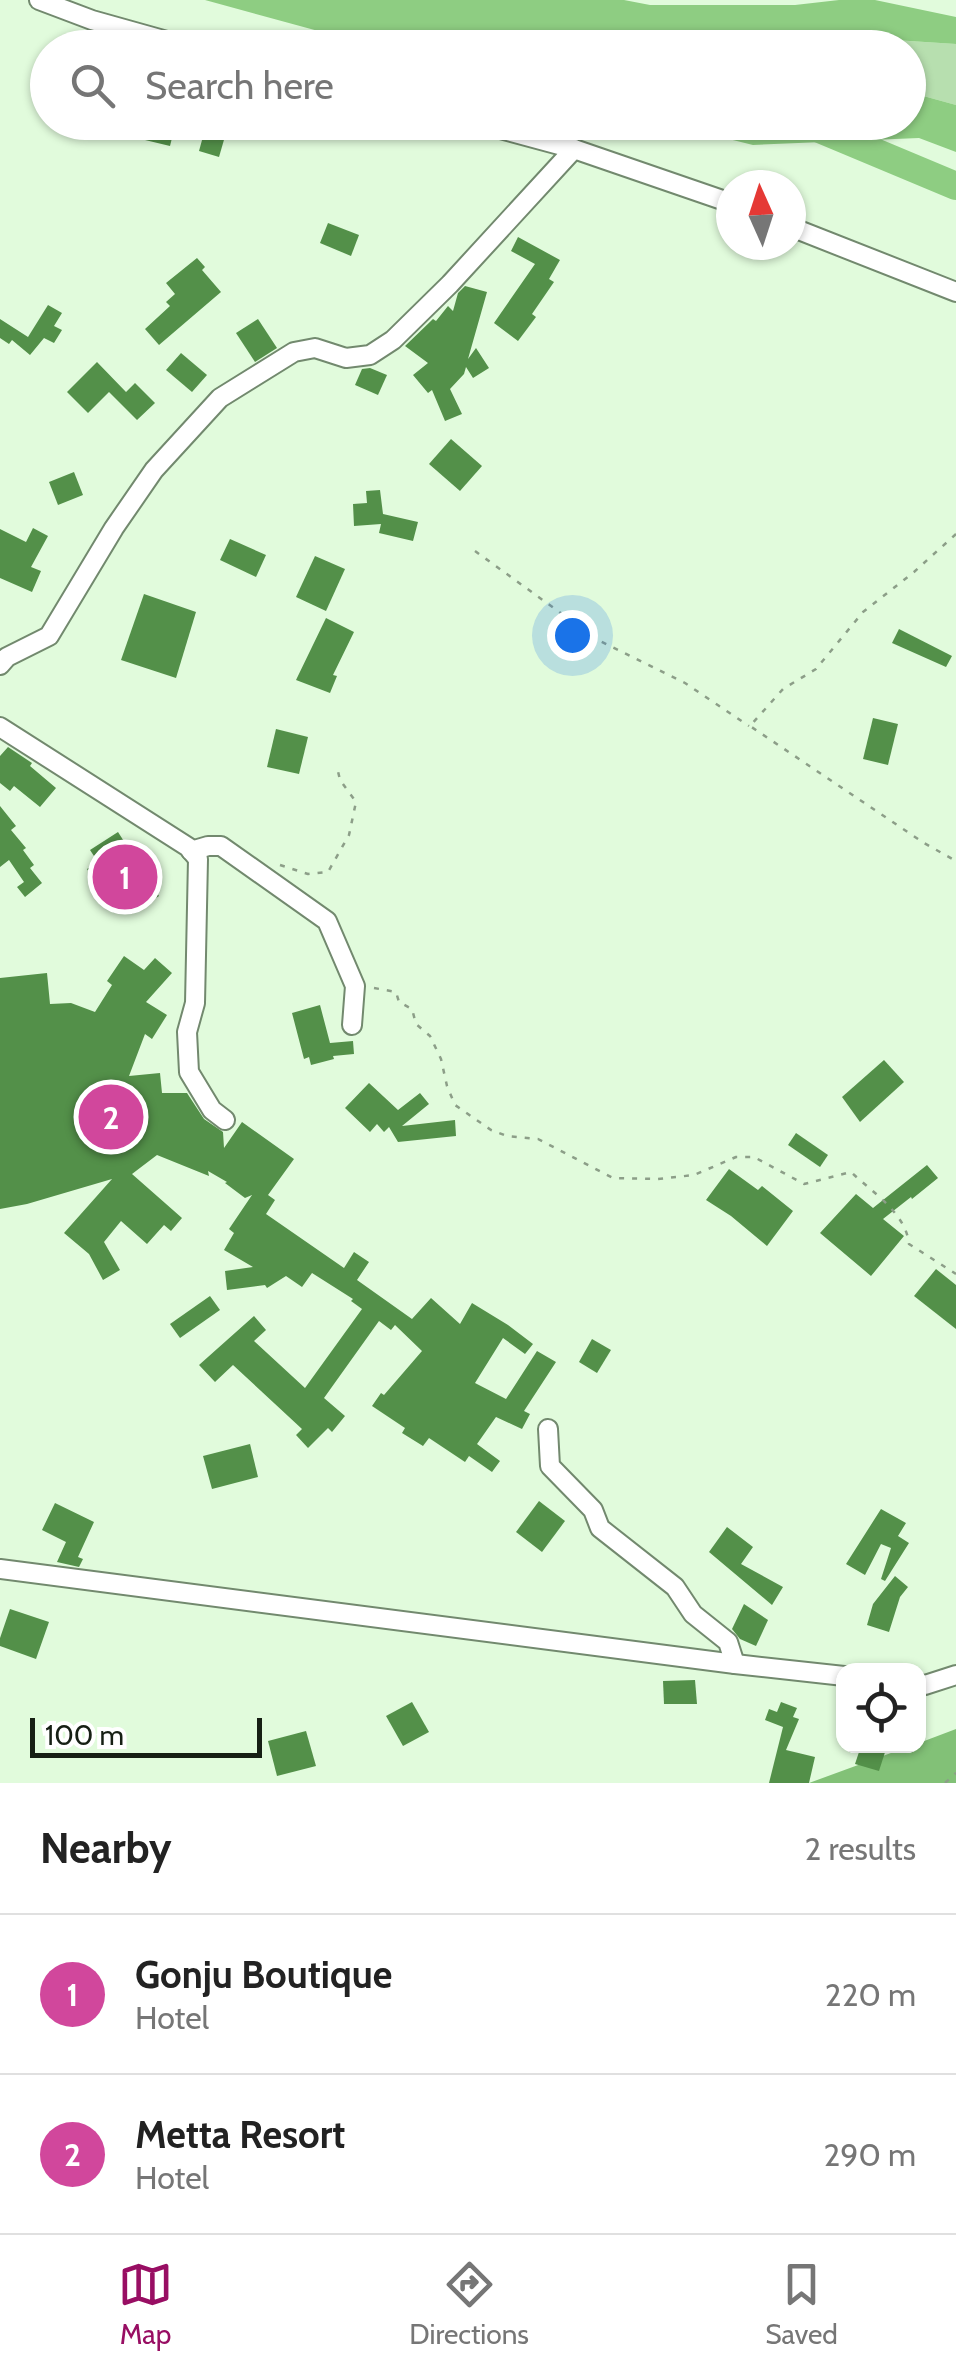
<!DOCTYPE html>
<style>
body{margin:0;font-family:Cabin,sans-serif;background:#f6f6f6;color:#222}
.controls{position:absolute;right:30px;bottom:30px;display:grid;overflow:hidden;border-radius:20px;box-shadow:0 2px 8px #0004}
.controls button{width:90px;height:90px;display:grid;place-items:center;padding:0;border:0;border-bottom:2px solid #e0e0e0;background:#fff;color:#222;font:50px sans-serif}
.compass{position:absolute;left:716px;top:170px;width:90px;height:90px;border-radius:50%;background:#fff;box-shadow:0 2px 8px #0004;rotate:357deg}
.scale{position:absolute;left:30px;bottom:25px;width:232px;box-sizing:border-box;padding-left:10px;border:5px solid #161f14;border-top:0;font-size:28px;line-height:35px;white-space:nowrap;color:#161f14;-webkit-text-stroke:8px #fff;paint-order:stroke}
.you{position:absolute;left:572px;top:635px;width:35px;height:35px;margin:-25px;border:8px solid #fff;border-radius:50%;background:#1a73e8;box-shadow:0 0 0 15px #1a73e833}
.badge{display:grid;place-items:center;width:65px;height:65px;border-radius:50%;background:#980e63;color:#fff;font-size:32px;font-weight:700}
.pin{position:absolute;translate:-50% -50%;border:5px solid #fff;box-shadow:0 2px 10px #0006}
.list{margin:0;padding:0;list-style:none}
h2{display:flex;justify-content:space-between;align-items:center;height:130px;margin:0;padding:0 40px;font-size:42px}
h2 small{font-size:32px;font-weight:400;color:#767676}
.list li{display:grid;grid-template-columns:65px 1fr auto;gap:30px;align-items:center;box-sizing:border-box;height:160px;padding:0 40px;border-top:2px solid #e0e0e0}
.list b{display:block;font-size:38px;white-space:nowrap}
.list p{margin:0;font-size:32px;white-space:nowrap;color:#767676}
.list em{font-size:32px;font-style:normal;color:#767676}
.icon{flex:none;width:55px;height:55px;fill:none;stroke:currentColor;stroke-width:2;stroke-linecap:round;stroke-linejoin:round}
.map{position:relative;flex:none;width:956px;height:1783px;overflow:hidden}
.search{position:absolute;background:#fff;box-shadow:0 2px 8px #0004;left:30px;right:30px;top:30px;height:110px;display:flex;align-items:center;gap:25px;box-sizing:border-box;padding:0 35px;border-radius:55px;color:#767676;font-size:38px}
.sheet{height:450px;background:#fff}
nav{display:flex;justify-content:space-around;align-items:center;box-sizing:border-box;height:140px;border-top:2px solid #e0e0e0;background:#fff;font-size:28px;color:#767676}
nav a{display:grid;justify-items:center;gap:5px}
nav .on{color:#980e63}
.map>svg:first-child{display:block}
</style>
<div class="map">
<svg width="956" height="1783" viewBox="0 0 956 1783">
<rect width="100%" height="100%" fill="#e1fbdc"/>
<polygon fill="#b7dfaf" points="862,38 956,44 956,105 909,92 908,48 868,47"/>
<polygon fill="#82c177" points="956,1729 956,1783 809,1783 910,1746 918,1746 919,1743"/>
<g fill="#8ecd82">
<polygon points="205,0 624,0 650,5 795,5 839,0 875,0 956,17 956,44 863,38 868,47 377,47"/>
<polygon points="909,92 956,105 956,152 919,138 753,145 664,123 908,122"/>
</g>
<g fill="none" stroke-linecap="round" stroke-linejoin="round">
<polyline stroke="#8ecd82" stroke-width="28" points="803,122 956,186"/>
</g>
<g fill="#539049">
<polygon points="149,122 176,122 170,146 145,140"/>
<polygon points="207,122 228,126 219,157 199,151"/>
<polygon points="328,223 359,235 351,256 320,243"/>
<polygon points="518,237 560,260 549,279 554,282 532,314 536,317 518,341 494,323 535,264 511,251"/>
<polygon points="197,258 205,267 202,270 221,292 159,345 145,329 170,306 166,302 175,294 166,283"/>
<polygon points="465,286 487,292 468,359 476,348 489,368 473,378 466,367 464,374 450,389 462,414 445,421 432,390 428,393 413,375 428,363 405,346 433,319 436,321 448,306 453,311 458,293"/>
<polygon points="48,305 62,313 54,326 62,330 54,343 44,338 30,355 12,340 9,344 0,338 0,319 28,337"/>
<polygon points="258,319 277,348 255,362 236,333"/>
<polygon points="181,353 207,375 192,392 166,370"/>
<polygon points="97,362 126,392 135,383 155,403 137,420 109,392 88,413 67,392"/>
<polygon points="370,368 387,375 378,395 355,385 362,369"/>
<polygon points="451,439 482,466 460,491 429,464"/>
<polygon points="74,472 83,495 58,505 49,482"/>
<polygon points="380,490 383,514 418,522 413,541 379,533 381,524 354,526 353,504 367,503 366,491"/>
<polygon points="33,528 48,536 31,567 41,571 32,592 0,578 0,529 26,542"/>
<polygon points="230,539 266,555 256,577 220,560"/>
<polygon points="315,556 345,569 326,611 296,597"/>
<polygon points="144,594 196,612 176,678 121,660"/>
<polygon points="326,618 354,632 333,675 337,676 330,693 296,680"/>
<polygon points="899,629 952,656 946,667 892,643"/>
<polygon points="873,718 898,724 888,765 863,759"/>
<polygon points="276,729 308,737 299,774 267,767"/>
<polygon points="8,747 32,763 30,766 56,788 40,807 14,786 10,791 0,783 0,756"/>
<polygon points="0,806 16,826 11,830 26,848 23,850 34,865 30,868 42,883 25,897 17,887 24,882 9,860 0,867"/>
<polygon points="118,832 159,896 132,914 127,905 114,913 87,869 98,862 90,850"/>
<polygon points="124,956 144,970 155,958 172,973 146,1002 167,1015 152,1039 145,1034 129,1076 160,1073 162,1093 187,1093 204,1119 223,1132 224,1148 242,1122 294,1159 268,1195 275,1200 266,1214 344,1268 354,1252 369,1262 357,1280 412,1319 431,1298 460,1324 472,1303 508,1325 533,1344 525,1354 503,1338 475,1383 506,1399 537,1351 556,1362 524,1411 530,1414 522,1429 496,1417 477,1444 500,1461 492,1472 469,1456 465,1462 429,1438 423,1446 402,1433 405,1428 372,1406 381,1393 384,1395 422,1351 395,1325 391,1330 379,1321 324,1398 345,1416 332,1432 328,1428 308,1448 296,1435 302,1429 233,1365 215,1382 199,1365 254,1316 266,1330 254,1341 305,1388 362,1309 351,1301 353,1299 312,1273 302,1287 286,1276 267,1288 265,1285 227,1290 225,1271 253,1267 224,1250 234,1233 229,1229 252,1195 245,1198 225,1183 227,1182 208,1171 209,1176 157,1155 132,1174 182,1218 171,1231 164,1225 147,1244 121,1221 104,1242 120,1270 103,1280 89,1254 64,1233 112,1179 27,1204 0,1209 0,978 47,973 50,1004 71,1003 95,1012 112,985 107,981"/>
<polygon points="320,1005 330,1043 353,1041 354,1054 333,1056 334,1059 311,1065 309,1057 304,1059 292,1013"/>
<polygon points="884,1060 904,1082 860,1122 842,1097"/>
<polygon points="369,1083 398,1110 420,1093 429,1104 402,1126 455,1120 456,1136 398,1142 389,1127 384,1132 377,1124 370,1132 345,1108"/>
<polygon points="796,1133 828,1155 820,1167 788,1145"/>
<polygon points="927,1165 938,1178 912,1199 911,1197 883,1219 904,1236 871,1276 820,1233 856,1194 873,1208"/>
<polygon points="729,1169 758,1190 762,1186 793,1211 767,1246 731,1216 706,1200"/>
<polygon points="936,1269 956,1285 956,1329 914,1296"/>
<polygon points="210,1296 220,1310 180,1338 170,1324"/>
<polygon points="592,1339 611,1350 597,1373 579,1362"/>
<polygon points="250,1444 258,1477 212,1489 203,1456"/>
<polygon points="539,1501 565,1521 542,1552 516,1532"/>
<polygon points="55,1503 94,1522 78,1557 83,1559 79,1567 57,1562 66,1542 42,1530"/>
<polygon points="881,1509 906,1523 898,1536 909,1543 885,1581 881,1579 891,1548 881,1544 865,1575 846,1564"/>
<polygon points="727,1527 753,1547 741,1564 783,1587 772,1605 709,1552"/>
<polygon points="895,1576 908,1587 900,1597 889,1632 867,1625 873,1604"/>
<polygon points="744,1604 768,1620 756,1646 740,1639 732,1629"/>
<polygon points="10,1609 49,1622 36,1659 0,1646 0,1638"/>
<polygon points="695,1680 697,1704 664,1704 663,1681"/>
<polygon points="412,1702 429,1732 403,1746 386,1716"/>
<polygon points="781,1702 797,1708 793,1717 799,1719 786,1750 815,1757 809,1783 769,1783 783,1727 765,1720 769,1709 777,1712"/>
<polygon points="306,1731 316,1766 277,1776 268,1741"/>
<polygon points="861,1746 887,1746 879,1771 855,1764"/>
</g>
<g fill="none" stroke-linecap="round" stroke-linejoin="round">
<g stroke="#72896e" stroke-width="22">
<g id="minor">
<polyline points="39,0 92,20 192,48"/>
<polyline points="474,122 574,149 731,203"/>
<polyline points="791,227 956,292"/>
<polyline points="0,665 7,657 49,636 114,528 154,470 220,398 294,352 315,348 346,358 370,355 393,340 450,284 574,149"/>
<polyline points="0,727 188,847 198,859 195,1003 187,1032 189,1072 212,1110 225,1120"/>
<polyline points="191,851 208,846 221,846 327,921 355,986 352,1025"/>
<polyline points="548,1429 550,1466 593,1510 600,1528 675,1587 693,1614 728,1642 735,1664"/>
<polyline points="0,1569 735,1664 844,1676"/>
<polyline points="918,1684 925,1685 956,1675"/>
</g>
</g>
<g stroke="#8c9e88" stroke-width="2.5" stroke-dasharray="5 8" stroke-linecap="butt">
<polyline points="956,534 914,572 863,612 816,669 783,689 750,726 924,843 956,861"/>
<polyline points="475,551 598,640 685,683 749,726"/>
<polyline points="280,865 308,874 328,872 349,835 356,802 340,780 337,767"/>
<path d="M374 988 396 992 399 1002 412 1009 416 1024 430 1036 441 1059 447 1086 455 1105 491 1130 507 1136 538 1139 613 1178 658 1179 694 1175 736 1157H754L804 1184 851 1172C872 1192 906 1213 909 1244L956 1274"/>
<polyline points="945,1783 956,1773"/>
</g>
<use href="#minor" stroke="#fff" stroke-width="18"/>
</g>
</svg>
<div class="controls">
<button><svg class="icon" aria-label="locate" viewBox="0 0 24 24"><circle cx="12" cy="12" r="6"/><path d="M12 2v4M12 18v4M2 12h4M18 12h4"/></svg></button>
</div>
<svg class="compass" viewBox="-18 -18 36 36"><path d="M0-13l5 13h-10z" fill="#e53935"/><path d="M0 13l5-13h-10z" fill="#767676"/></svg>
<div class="scale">100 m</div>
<div class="you"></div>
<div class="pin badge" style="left:125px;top:877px;background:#d1479c">1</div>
<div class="pin badge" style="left:111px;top:1117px;background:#d1479c">2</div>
<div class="search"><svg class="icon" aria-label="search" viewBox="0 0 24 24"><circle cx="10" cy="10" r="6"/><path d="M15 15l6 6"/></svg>Search here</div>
</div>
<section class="sheet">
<h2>Nearby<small>2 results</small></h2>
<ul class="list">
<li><span class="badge" style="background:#d1479c">1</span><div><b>Gonju Boutique</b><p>Hotel</p></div><em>220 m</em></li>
<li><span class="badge" style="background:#d1479c">2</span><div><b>Metta Resort</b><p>Hotel</p></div><em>290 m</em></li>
</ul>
</section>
<nav>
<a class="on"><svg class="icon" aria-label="map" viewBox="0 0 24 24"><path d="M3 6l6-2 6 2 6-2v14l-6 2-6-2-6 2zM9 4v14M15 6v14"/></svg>Map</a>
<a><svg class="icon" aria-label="directions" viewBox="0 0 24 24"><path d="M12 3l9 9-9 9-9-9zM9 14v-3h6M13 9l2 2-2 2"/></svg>Directions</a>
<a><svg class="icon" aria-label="saved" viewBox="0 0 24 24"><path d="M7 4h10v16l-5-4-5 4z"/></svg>Saved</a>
</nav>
